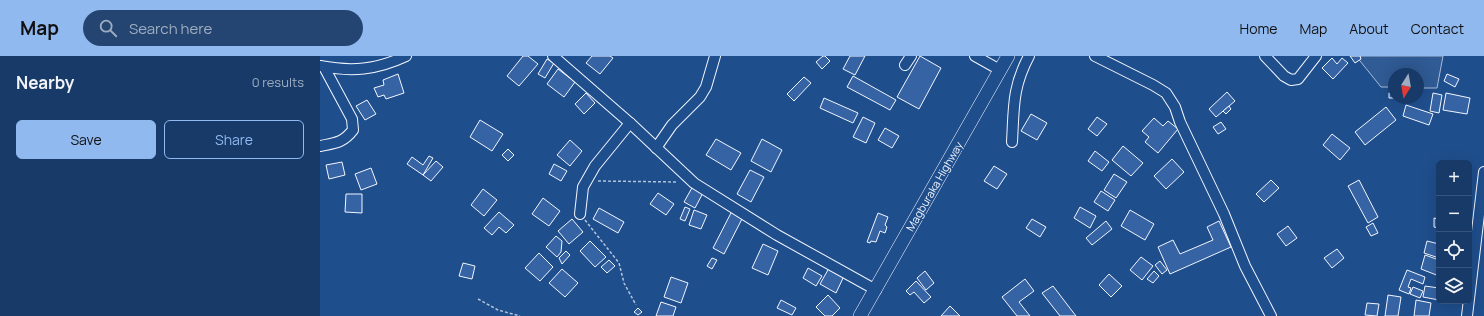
<!DOCTYPE html>
<meta charset="utf-8">
<style>
body{margin:0;font-family:Manrope,sans-serif;background:#244571;color:#f1f3f6}
.controls{position:absolute;right:12px;bottom:12px;display:grid;overflow:hidden;border-radius:6px;box-shadow:0 4px 16px #0002}
.controls button{width:36px;height:36px;display:grid;place-items:center;padding:0;border:0;border-bottom:1px solid #36547d;background:#173a69;color:#f1f3f6;font:20px sans-serif}
.compass{position:absolute;left:1068px;top:12px;width:36px;height:36px;border-radius:50%;background:#173a69;box-shadow:0 4px 16px #0002;rotate:191deg}
.list{margin:0;padding:0;list-style:none}
h2{display:flex;justify-content:space-between;align-items:center;height:52px;margin:0;padding:0 16px;font-size:17px}
h2 small{font-size:13px;font-weight:400;color:#9eadc0}
.actions{display:flex;gap:8px;padding:12px 16px}
.actions a{flex:1;padding:9px 0;border:1px solid #90b9f0;border-radius:6px;text-align:center;font-size:14px;color:#90b9f0}
.actions .main{background:#90b9f0;color:#111}
.icon{flex:none;width:22px;height:22px;fill:none;stroke:currentColor;stroke-width:2;stroke-linecap:round;stroke-linejoin:round}
.map{position:relative;flex:none;width:1164px;height:260px;overflow:hidden}
header{display:flex;align-items:center;gap:24px;box-sizing:border-box;height:56px;padding:0 20px;background:#90b9f0;color:#111}
header strong{font-size:19px}
nav{display:flex;gap:22px;margin-inline-start:auto;font-size:14px}
.search{width:280px;height:36px;background:#244571;display:flex;align-items:center;gap:10px;box-sizing:border-box;padding:0 14px;border-radius:22px;color:#9eadc0;font-size:15px}
main{display:flex}
aside{flex:1;background:#173a69}
.map>svg:first-child{display:block}
</style>
<header>
<strong>Map</strong>
<div class="search"><svg class="icon" aria-label="search" viewBox="0 0 24 24"><circle cx="10" cy="10" r="6"/><path d="M15 15l6 6"/></svg>Search here</div>
<nav><a>Home</a><a>Map</a><a>About</a><a>Contact</a></nav>
</header>
<main>
<aside>
<h2>Nearby<small>0 results</small></h2>
<ul class="list">
</ul>
<div class="actions"><a class="main">Save</a><a>Share</a></div>
</aside>
<div class="map">
<svg width="1164" height="260" viewBox="0 0 1164 260">
<rect width="100%" height="100%" fill="#1f4e8c"/>
<polygon fill="#305b95" stroke="#a8bbd7" points="1036,0 1123,0 1117,32 1098,32 1098,18 1074,18 1074,31 1061,31"/>
<g fill="#3563a3" stroke="#f2f6ff">
<polygon points="203,0 208,0 218,8 199,30 187,20"/>
<polygon points="272,0 290,0 293,2 280,18 266,7"/>
<polygon points="503,0 505,0 510,5 502,13 496,6"/>
<polygon points="530,0 545,0 535,19 523,13"/>
<polygon points="600,0 621,12 599,53 577,41"/>
<polygon points="1030,0 1040,0 1041,3 1035,7"/>
<polygon points="1012,2 1017,8 1022,2 1028,7 1013,23 1002,12"/>
<polygon points="227,3 234,7 225,22 218,18"/>
<polygon points="238,13 255,26 244,41 227,28"/>
<polygon points="78,18 84,37 66,43 64,39 58,41 54,32 64,29 63,24"/>
<polygon points="1127,18 1139,23 1135,31 1124,25"/>
<polygon points="533,20 576,44 570,54 527,31"/>
<polygon points="484,21 491,27 474,45 467,38"/>
<polygon points="907,36 915,45 896,61 889,53"/>
<polygon points="1074,36 1074,42 1069,42 1069,37"/>
<polygon points="266,37 275,47 264,58 255,48"/>
<polygon points="1113,37 1122,39 1119,57 1110,55"/>
<polygon points="1126,37 1150,42 1147,58 1123,54"/>
<polygon points="504,42 538,57 533,67 500,52"/>
<polygon points="47,44 56,58 45,64 36,50"/>
<polygon points="1086,49 1113,58 1109,69 1083,60"/>
<polygon points="909,50 911,53 906,58 903,55"/>
<polygon points="1066,51 1076,64 1045,89 1035,76"/>
<polygon points="711,58 727,67 717,84 701,75"/>
<polygon points="543,61 555,67 546,87 533,81"/>
<polygon points="777,61 787,68 777,80 768,73"/>
<polygon points="834,62 843,70 848,65 858,73 838,97 825,86 829,81 822,75"/>
<polygon points="160,64 183,78 172,95 150,81"/>
<polygon points="901,66 906,73 898,78 893,71"/>
<polygon points="565,72 579,80 572,92 558,84"/>
<polygon points="1012,78 1030,92 1020,104 1003,89"/>
<polygon points="396,83 421,97 411,114 386,99"/>
<polygon points="442,83 462,94 451,116 431,105"/>
<polygon points="250,84 262,95 250,110 237,99"/>
<polygon points="803,90 823,107 811,120 792,104"/>
<polygon points="188,93 194,99 188,105 182,99"/>
<polygon points="775,95 789,106 782,115 768,105"/>
<polygon points="109,100 113,102 103,119 87,108 92,101 103,109"/>
<polygon points="852,103 864,116 846,133 834,120"/>
<polygon points="116,105 123,111 111,125 103,119"/>
<polygon points="22,106 25,119 9,123 6,109"/>
<polygon points="234,108 247,115 241,125 229,118"/>
<polygon points="674,110 687,118 677,133 664,125"/>
<polygon points="51,112 57,128 41,134 35,118"/>
<polygon points="430,114 444,121 431,146 417,138"/>
<polygon points="794,118 807,126 796,142 784,134"/>
<polygon points="951,124 959,132 944,146 936,138"/>
<polygon points="1039,124 1058,161 1048,167 1028,130"/>
<polygon points="373,130 384,135 375,152 364,146"/>
<polygon points="163,133 177,144 164,160 151,149"/>
<polygon points="781,135 795,144 788,155 774,146"/>
<polygon points="338,137 354,148 346,159 330,148"/>
<polygon points="26,138 42,138 42,157 25,156"/>
<polygon points="223,142 240,155 229,170 212,158"/>
<polygon points="365,151 370,153 365,165 360,163"/>
<polygon points="760,151 776,160 770,172 754,162"/>
<polygon points="279,152 304,166 298,177 273,163"/>
<polygon points="374,154 387,159 381,173 369,169"/>
<polygon points="810,154 834,168 825,184 801,170"/>
<polygon points="412,155 423,161 404,198 393,192"/>
<polygon points="179,156 194,169 186,177 179,171 172,179 164,172"/>
<polygon points="558,157 568,161 565,169 567,171 565,177 560,175 556,186 551,185 550,187 547,186"/>
<polygon points="1114,162 1119,163 1119,172 1114,171"/>
<polygon points="252,163 263,176 249,188 238,175"/>
<polygon points="712,163 726,171 720,181 706,172"/>
<polygon points="786,165 792,173 772,189 766,182"/>
<polygon points="899,165 911,191 850,218 838,191 853,184 860,198 893,184 887,171"/>
<polygon points="1053,167 1058,177 1051,180 1046,171"/>
<polygon points="968,170 977,182 966,190 957,178"/>
<polygon points="236,180 242,185 241,196 237,201 226,191"/>
<polygon points="270,185 286,201 275,211 260,195"/>
<polygon points="1107,185 1119,188 1119,202 1104,197"/>
<polygon points="443,188 458,195 448,219 432,212"/>
<polygon points="1017,193 1024,202 1012,212 1004,202"/>
<polygon points="246,195 250,199 242,208 239,202"/>
<polygon points="219,197 233,211 220,225 205,212"/>
<polygon points="1105,199 1119,204 1119,220 1101,213"/>
<polygon points="821,201 833,210 822,224 810,214"/>
<polygon points="392,202 397,204 392,213 387,210"/>
<polygon points="289,204 295,210 287,217 281,211"/>
<polygon points="840,205 847,214 842,218 835,209"/>
<polygon points="143,207 155,210 152,223 139,220"/>
<polygon points="488,212 502,220 496,230 483,222"/>
<polygon points="509,212 524,220 516,237 500,228"/>
<polygon points="242,213 258,227 245,241 229,227"/>
<polygon points="1087,214 1105,221 1103,228 1091,223 1088,231 1091,232 1089,238 1079,234"/>
<polygon points="605,215 614,227 606,234 597,222"/>
<polygon points="834,215 839,220 833,227 827,223"/>
<polygon points="789,218 802,230 791,241 779,229"/>
<polygon points="351,221 368,227 361,247 344,241"/>
<polygon points="705,223 714,235 699,246 710,260 697,260 682,241"/>
<polygon points="596,225 611,241 604,247 594,236 590,239 586,235"/>
<polygon points="733,230 756,260 740,260 722,237"/>
<polygon points="1105,230 1119,232 1119,244 1103,241"/>
<polygon points="1093,231 1103,235 1100,242 1090,238"/>
<polygon points="508,239 520,252 512,260 505,260 496,251"/>
<polygon points="1068,239 1081,241 1078,260 1065,260"/>
<polygon points="461,244 476,252 472,259 457,252"/>
<polygon points="1096,244 1111,247 1109,260 1094,260"/>
<polygon points="341,246 356,251 353,260 336,260"/>
<polygon points="1047,247 1059,248 1057,260 1045,259"/>
<polygon points="630,250 640,260 621,260"/>
<polygon points="318,252 322,256 318,259 314,256"/>
</g>
<g fill="none" stroke-linecap="round" stroke-linejoin="round">
<g stroke="#f2f6ff" stroke-width="12">
<g id="minor">
<polyline points="233,0 310,67 374,127 457,179 556,234"/>
<polyline points="655,0 680,14"/>
<polyline points="775,0 833,29 846,37 855,51 860,66 904,158 925,210 951,260"/>
<polyline points="945,0 964,20 971,24 978,23 996,0"/>
<polyline points="585,9 591,0"/>
<path d="M0 10C32 16 56 14 86 0"/>
<path d="M692 86C694 52 692 32 709 0"/>
<path d="M0 90C15 87 23 87 33 74L32 63 4 11"/>
<polyline points="336,92 352,69 380,41 386,31 395,0"/>
<polyline points="260,158 263,131 275,110 310,67"/>
<polyline points="1147,260 1164,116"/>
</g>
</g>
<g stroke="#f2f6ff" stroke-width="14">
<polyline id="major" points="540,260 688,0"/>
</g>
<g stroke="#b3c4dc" stroke-width="1.5" stroke-dasharray="3 2" stroke-linecap="butt">
<polyline points="278,125 358,126"/>
<polyline points="265,164 299,207 304,227 316,249"/>
<polyline points="158,243 178,254 200,260"/>
</g>
<use href="#minor" stroke="#1f4e8c" stroke-width="10"/>
<use href="#major" stroke="#1f4e8c" stroke-width="13"/>
</g>
<g text-anchor="middle" dominant-baseline="central" stroke-width="3" stroke-linejoin="round" paint-order="stroke">
<g font-size="11" fill="#f2f6ff" stroke="#1f4e8c">
<text transform="translate(614 130) rotate(-60)">Magburaka Highway</text>
</g>
</g>
</svg>
<div class="controls">
<button>+</button>
<button>−</button>
<button><svg class="icon" aria-label="locate" viewBox="0 0 24 24"><circle cx="12" cy="12" r="6"/><path d="M12 2v4M12 18v4M2 12h4M18 12h4"/></svg></button>
<button><svg class="icon" aria-label="layers" viewBox="0 0 24 24"><path d="M12 4l9 5-9 5-9-5zM3 14l9 5 9-5"/></svg></button>
</div>
<svg class="compass" viewBox="-18 -18 36 36"><path d="M0-13l5 13h-10z" fill="#e53935"/><path d="M0 13l5-13h-10z" fill="#9eadc0"/></svg>
</div>
</main>
